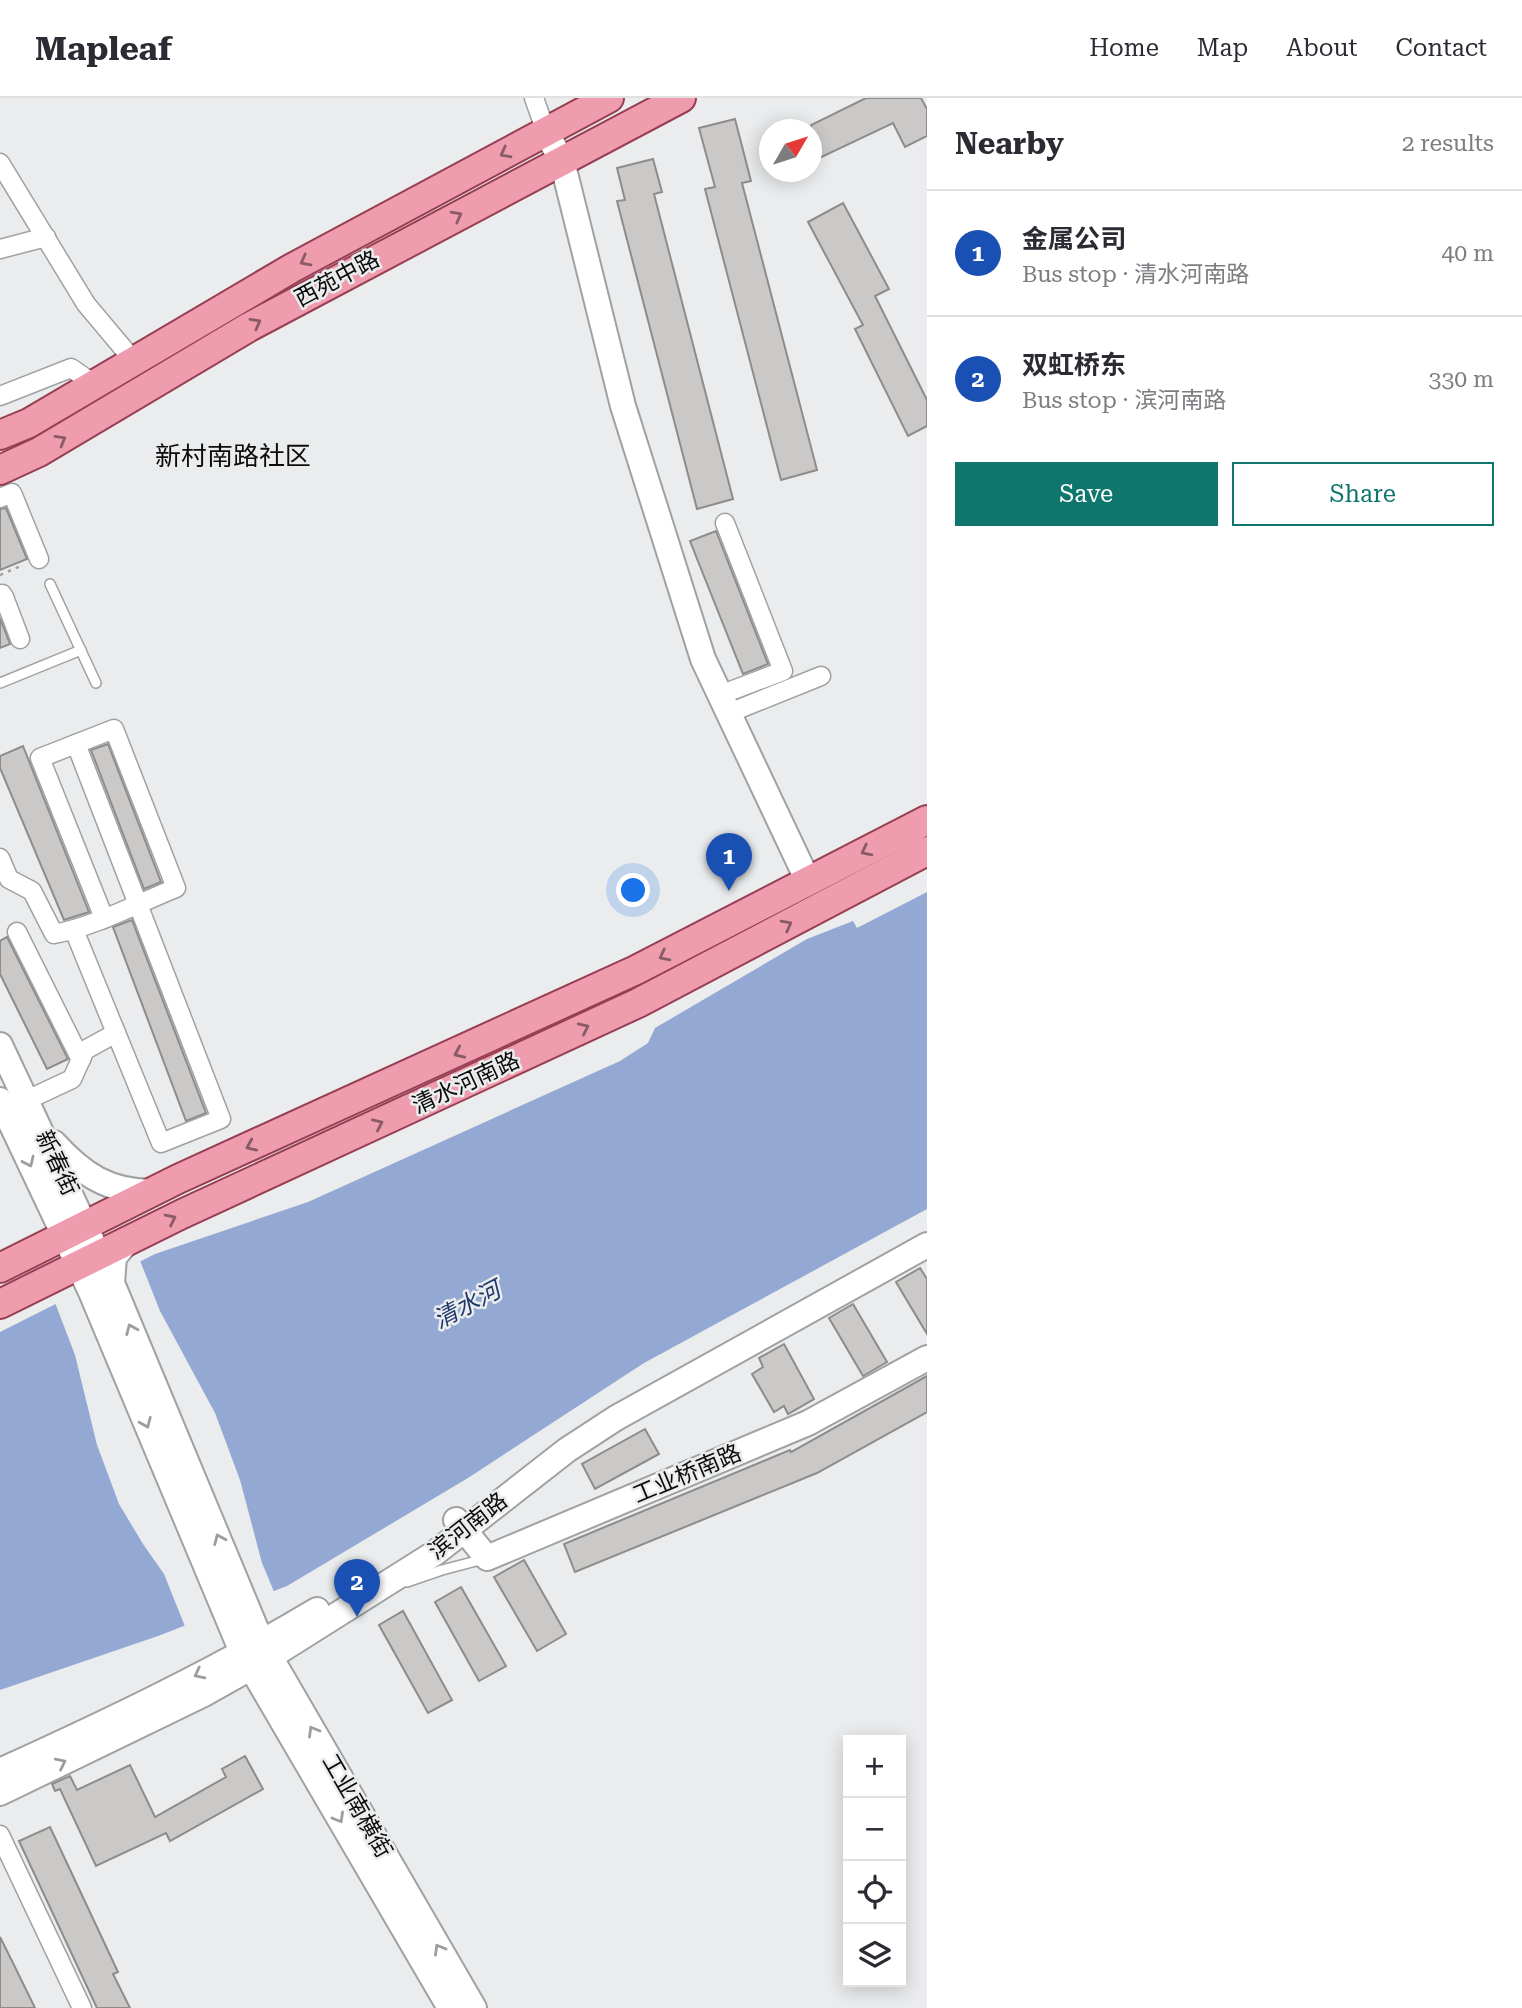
<!DOCTYPE html>
<meta charset="utf-8">
<style>
body{margin:0;font-family:"Roboto Serif","Noto Sans SC",serif;background:#f7f7f7;color:#2b2b33}
.controls{position:absolute;right:21px;bottom:21px;display:grid;overflow:hidden;border-radius:0px;box-shadow:0 4px 18px #0003}
.controls button{width:63px;height:63px;display:grid;place-items:center;padding:0;border:0;border-bottom:2px solid #e1e1e2;background:#fff;color:#2b2b33;font:35px sans-serif}
.compass{position:absolute;left:759px;top:21px;width:63px;height:63px;border-radius:50%;background:#fff;box-shadow:0 4px 18px #0003;rotate:51deg}
.you{position:absolute;left:634px;top:793px;width:24px;height:24px;margin:-18px;border:5px solid #fff;border-radius:50%;background:#1a73e8;box-shadow:0 0 0 10px #1a73e833}
.badge{display:grid;place-items:center;width:46px;height:46px;border-radius:50%;background:#0f766e;color:#fff;font-size:23px;font-weight:700}
.pin{position:absolute;translate:-50% -58px;filter:drop-shadow(0 2px 4px #0008)}
.pin::after{content:'';position:absolute;top:37px;width:24px;height:21px;background:inherit;clip-path:polygon(0 0,100% 0,50% 100%)}
.list{margin:0;padding:0;list-style:none}
h2{display:flex;justify-content:space-between;align-items:center;height:91px;margin:0;padding:0 28px;font-size:30px}
h2 small{font-size:23px;font-weight:400;color:#7c7c81}
.list li{display:grid;grid-template-columns:46px 1fr auto;gap:21px;align-items:center;box-sizing:border-box;height:126px;padding:0 28px;border-top:2px solid #e1e1e2}
.list b{display:block;font-size:26px;white-space:nowrap}
.list p{margin:0;font-size:23px;white-space:nowrap;color:#7c7c81}
.list em{font-size:23px;font-style:normal;color:#7c7c81}
.actions{display:flex;gap:14px;padding:21px 28px}
.actions a{flex:1;padding:16px 0;border:2px solid #0f766e;border-radius:0px;text-align:center;font-size:24px;color:#0f766e}
.actions .main{background:#0f766e;color:#fff}
.icon{flex:none;width:38px;height:38px;fill:none;stroke:currentColor;stroke-width:2;stroke-linecap:round;stroke-linejoin:round}
.map{position:relative;flex:none;width:927px;height:1910px;overflow:hidden}
header{display:flex;align-items:center;gap:42px;box-sizing:border-box;height:98px;padding:0 35px;background:#fff;border-bottom:2px solid #e1e1e2}
header strong{font-size:33px}
nav{display:flex;gap:38px;margin-inline-start:auto;font-size:24px}
main{display:flex}
aside{flex:1;background:#fff}
.map>svg:first-child{display:block}
</style>
<header>
<strong>Mapleaf</strong>
<nav><a>Home</a><a>Map</a><a>About</a><a>Contact</a></nav>
</header>
<main>
<div class="map">
<svg width="927" height="1910" viewBox="0 0 927 1910">
<rect width="100%" height="100%" fill="#eaeced"/>
<polygon fill="#93a9d3" points="927,794 927,1111 644,1265 468,1380 287,1488 158,1538 0,1592 0,1234 155,1156 308,1104 620,963 648,945 655,930 807,841 853,823 857,830"/>
<polygon fill="#eaeced" points="139,1160 160,1213 215,1315 240,1382 262,1465 275,1496 186,1531 164,1476 143,1446 119,1406 97,1347 75,1257 54,1202"/>
<g fill="#cbc9c8" stroke="#8e8c8b" stroke-width="2">
<polygon points="866,0 921,0 927,11 927,38 905,49 893,25 811,64 811,27"/>
<polygon points="735,21 751,83 742,85 817,372 781,382 705,91 715,89 699,30"/>
<polygon points="653,61 662,94 654,96 733,401 697,411 617,103 625,102 617,70"/>
<polygon points="843,105 889,191 875,198 927,302 927,328 908,338 855,231 863,227 808,124"/>
<polygon points="6,410 27,461 0,472 0,411"/>
<polygon points="716,433 768,566 743,576 690,443"/>
<polygon points="0,520 10,546 0,550"/>
<polygon points="108,646 161,784 144,791 91,652"/>
<polygon points="23,648 89,814 67,821 64,822 0,670 0,658"/>
<polygon points="132,822 206,1015 186,1023 113,829"/>
<polygon points="7,839 68,961 47,971 0,876 0,843"/>
<polygon points="920,1170 927,1181 927,1236 896,1184"/>
<polygon points="853,1206 887,1264 863,1278 829,1220"/>
<polygon points="784,1246 814,1301 788,1316 784,1308 774,1314 752,1276 763,1269 759,1260"/>
<polygon points="927,1278 927,1314 817,1375 575,1474 564,1446 790,1352 791,1354"/>
<polygon points="645,1331 659,1356 595,1391 582,1366"/>
<polygon points="524,1462 566,1536 537,1553 494,1479"/>
<polygon points="461,1489 506,1568 479,1583 435,1504"/>
<polygon points="403,1513 452,1602 428,1615 379,1527"/>
<polygon points="245,1658 263,1691 170,1743 166,1735 96,1768 60,1691 55,1693 52,1686 70,1678 77,1692 130,1667 155,1719 226,1679 222,1671"/>
<polygon points="50,1729 118,1874 113,1876 130,1910 97,1910 19,1743"/>
<polygon points="0,1839 13,1865 35,1910 0,1910"/>
</g>
<g fill="none" stroke-linecap="round" stroke-linejoin="round">
<g stroke="#9fa1a2" stroke-width="12">
<g id="lane">
<polyline points="50,486 96,585"/>
<polyline points="0,585 81,552"/>
<polyline points="407,1484 442,1472 484,1461"/>
</g>
</g>
<g stroke="#9fa1a2" stroke-width="21">
<g id="street">
<polyline points="534,0 546,34"/>
<polyline points="0,65 86,206 133,262"/>
<polyline points="0,151 46,139"/>
<polyline points="0,298 71,270 94,286"/>
<polyline points="0,400 12,395 39,461"/>
<polyline points="0,497 2,496 4,499 20,541"/>
<polyline points="720,597 783,573 725,425"/>
<polyline points="729,615 821,578"/>
<path d="M0 760 9 781 32 793 54 836C96 828 136 806 176 790L114 631 40 660 104 820"/>
<polyline points="74,832 161,1045 221,1021 76,646"/>
<polyline points="17,834 81,962"/>
<polyline points="27,1002 72,981 85,952 116,935"/>
<polyline points="0,1737 82,1910"/>
</g>
</g>
<g stroke="#9fa1a2" stroke-width="28">
<g id="secondary">
<polyline points="546,34 562,63 623,308 703,561 808,783"/>
<polyline points="0,947 107,1175"/>
<polyline points="0,1002 91,1194 242,1554 450,1910"/>
<path d="M54 1045C83 1077 109 1094 153 1094"/>
<polyline points="129,1142 114,1159 112,1185 261,1543 474,1910"/>
<polyline points="456,1422 487,1460 808,1325 927,1260"/>
<path d="M0 1673C108 1624 215 1573 317 1512"/>
<polyline points="0,1695 202,1597 270,1559 435,1455 567,1352 616,1320 927,1147"/>
</g>
</g>
<g stroke="#983e53" stroke-width="32">
<g id="primary">
<polyline points="0,337 29,325 292,170 609,0"/>
<polyline points="0,372 39,354 249,229 681,0"/>
<polyline points="0,1170 178,1081 636,872 927,722"/>
<polyline points="0,1206 182,1116 638,905 927,753"/>
</g>
</g>
<polyline stroke="#a2a3a4" stroke-width="2.5" stroke-dasharray="3.5 5" stroke-linecap="butt" points="0,477 23,467"/>
<use href="#lane" stroke="#fff" stroke-width="9"/>
<use href="#street" stroke="#fff" stroke-width="18"/>
<use href="#secondary" stroke="#fff" stroke-width="24"/>
<use href="#primary" stroke="#ef9caf" stroke-width="28"/>
</g>
<defs><path id="oneway-chevron" d="M-2-3.5L2.5 0L-2 3.5" fill="none" stroke-width="1.6" stroke-linecap="round" stroke-linejoin="round" transform="scale(1.75)"/></defs>
<g stroke="#885b66">
<use href="#oneway-chevron" transform="translate(505 55) rotate(152)"/>
<use href="#oneway-chevron" transform="translate(457 118) rotate(-28)"/>
<use href="#oneway-chevron" transform="translate(305 163) rotate(152)"/>
<use href="#oneway-chevron" transform="translate(256 225) rotate(-29)"/>
<use href="#oneway-chevron" transform="translate(61 342) rotate(-30)"/>
<use href="#oneway-chevron" transform="translate(866 753) rotate(153)"/>
<use href="#oneway-chevron" transform="translate(787 827) rotate(-28)"/>
<use href="#oneway-chevron" transform="translate(664 858) rotate(153)"/>
<use href="#oneway-chevron" transform="translate(584 930) rotate(-25)"/>
<use href="#oneway-chevron" transform="translate(459 955) rotate(156)"/>
<use href="#oneway-chevron" transform="translate(378 1026) rotate(-25)"/>
<use href="#oneway-chevron" transform="translate(251 1048) rotate(156)"/>
<use href="#oneway-chevron" transform="translate(171 1121) rotate(-26)"/>
</g>
<g stroke="#9d9d9e">
<use href="#oneway-chevron" transform="translate(29 1064) rotate(65)"/>
<use href="#oneway-chevron" transform="translate(131 1231) rotate(-113)"/>
<use href="#oneway-chevron" transform="translate(146 1325) rotate(67)"/>
<use href="#oneway-chevron" transform="translate(219 1441) rotate(-113)"/>
<use href="#oneway-chevron" transform="translate(199 1576) rotate(153)"/>
<use href="#oneway-chevron" transform="translate(313 1633) rotate(-120)"/>
<use href="#oneway-chevron" transform="translate(61 1665) rotate(-26)"/>
<use href="#oneway-chevron" transform="translate(339 1720) rotate(60)"/>
<use href="#oneway-chevron" transform="translate(439 1851) rotate(-120)"/>
</g>
<g text-anchor="middle" dominant-baseline="central" stroke-width="5" stroke-linejoin="round" paint-order="stroke">
<g font-size="23" fill="#0b0b0c" stroke="#eaeced">
<text transform="translate(337 181) rotate(-28)">西苑中路</text>
<text transform="translate(466 985) rotate(-25)">清水河南路</text>
<text transform="translate(57 1065) rotate(65)">新春街</text>
<text transform="translate(687 1376) rotate(-23)">工业桥南路</text>
<text transform="translate(468 1428) rotate(-38)">滨河南路</text>
<text transform="translate(357 1708) rotate(60)">工业南横街</text>
</g>
<g font-size="24" font-style="italic" fill="#1f386c" stroke="#eaeced">
<text transform="translate(467 1207) rotate(-28)">清水河</text>
</g>
<g font-size="26" fill="#0b0b0c" stroke="#eaeced">
<text x="233" y="358">新村南路社区</text>
</g>
</g>
</svg>
<div class="controls">
<button>+</button>
<button>−</button>
<button><svg class="icon" aria-label="locate" viewBox="0 0 24 24"><circle cx="12" cy="12" r="6"/><path d="M12 2v4M12 18v4M2 12h4M18 12h4"/></svg></button>
<button><svg class="icon" aria-label="layers" viewBox="0 0 24 24"><path d="M12 4l9 5-9 5-9-5zM3 14l9 5 9-5"/></svg></button>
</div>
<svg class="compass" viewBox="-18 -18 36 36"><path d="M0-13l5 13h-10z" fill="#e53935"/><path d="M0 13l5-13h-10z" fill="#7c7c81"/></svg>
<div class="you"></div>
<div class="pin badge" style="left:729px;top:793px;background:#1a4fb4">1</div>
<div class="pin badge" style="left:357px;top:1519px;background:#1a4fb4">2</div>
</div>
<aside>
<h2>Nearby<small>2 results</small></h2>
<ul class="list">
<li><span class="badge" style="background:#1a4fb4">1</span><div><b>金属公司</b><p>Bus stop · 清水河南路</p></div><em>40 m</em></li>
<li><span class="badge" style="background:#1a4fb4">2</span><div><b>双虹桥东</b><p>Bus stop · 滨河南路</p></div><em>330 m</em></li>
</ul>
<div class="actions"><a class="main">Save</a><a>Share</a></div>
</aside>
</main>
